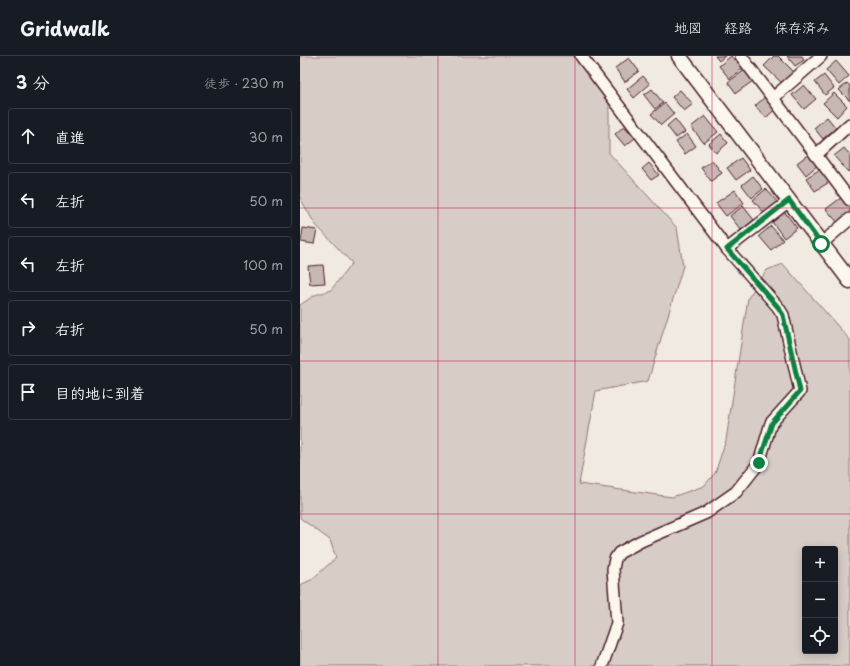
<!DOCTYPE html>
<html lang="ja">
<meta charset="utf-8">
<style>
body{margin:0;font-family:"Playpen Sans","Klee One",sans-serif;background:#242831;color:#f1f3f6}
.controls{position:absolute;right:12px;bottom:12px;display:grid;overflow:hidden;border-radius:4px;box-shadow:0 2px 10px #0003}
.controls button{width:36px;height:36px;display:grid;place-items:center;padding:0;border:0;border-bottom:1px solid #363941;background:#171b24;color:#f1f3f6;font:20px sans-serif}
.stop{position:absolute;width:12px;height:12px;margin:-9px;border:3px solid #0b8043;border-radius:50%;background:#fff}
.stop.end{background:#0b8043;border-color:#fff;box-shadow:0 1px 4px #0008}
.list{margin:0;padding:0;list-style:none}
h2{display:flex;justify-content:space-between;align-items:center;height:52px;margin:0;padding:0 16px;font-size:17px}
h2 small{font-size:13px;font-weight:400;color:#9ea1a6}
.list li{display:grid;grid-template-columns:26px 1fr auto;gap:12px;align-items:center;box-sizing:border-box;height:56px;margin:0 8px 8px;padding:0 8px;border:1px solid #363941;border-radius:4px}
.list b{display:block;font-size:15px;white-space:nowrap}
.list em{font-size:13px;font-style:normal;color:#9ea1a6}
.icon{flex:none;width:22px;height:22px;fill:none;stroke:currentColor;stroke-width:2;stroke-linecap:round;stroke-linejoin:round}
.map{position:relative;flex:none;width:550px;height:610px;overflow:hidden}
header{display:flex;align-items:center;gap:24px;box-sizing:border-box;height:56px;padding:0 20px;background:#171b24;border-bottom:1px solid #363941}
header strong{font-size:19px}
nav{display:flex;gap:22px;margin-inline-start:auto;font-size:14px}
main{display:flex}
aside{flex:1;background:#171b24}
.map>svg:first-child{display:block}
</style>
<header>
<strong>Gridwalk</strong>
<nav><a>地図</a><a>経路</a><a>保存済み</a></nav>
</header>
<main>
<aside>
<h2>3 分<small>徒歩 · 230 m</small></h2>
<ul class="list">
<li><svg class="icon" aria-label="ahead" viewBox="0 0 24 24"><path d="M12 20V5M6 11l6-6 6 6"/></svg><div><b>直進</b></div><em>30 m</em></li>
<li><svg class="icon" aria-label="left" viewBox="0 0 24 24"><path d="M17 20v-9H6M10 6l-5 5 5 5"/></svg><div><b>左折</b></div><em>50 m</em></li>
<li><svg class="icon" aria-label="left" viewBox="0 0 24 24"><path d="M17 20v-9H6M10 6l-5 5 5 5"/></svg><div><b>左折</b></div><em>100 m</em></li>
<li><svg class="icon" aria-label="right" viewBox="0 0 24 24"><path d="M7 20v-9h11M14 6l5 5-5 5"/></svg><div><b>右折</b></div><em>50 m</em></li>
<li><svg class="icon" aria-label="arrive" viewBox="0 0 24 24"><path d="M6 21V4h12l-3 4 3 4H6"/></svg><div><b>目的地に到着</b></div></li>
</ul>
</aside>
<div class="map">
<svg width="550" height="610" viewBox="0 0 550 610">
<rect width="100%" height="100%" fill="#f0eae0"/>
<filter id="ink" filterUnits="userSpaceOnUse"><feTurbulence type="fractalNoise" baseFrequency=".025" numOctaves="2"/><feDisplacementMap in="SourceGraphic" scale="8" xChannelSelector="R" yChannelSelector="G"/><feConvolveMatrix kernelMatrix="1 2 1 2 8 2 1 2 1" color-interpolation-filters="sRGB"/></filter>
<g filter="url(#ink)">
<path fill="#d8ccc6" stroke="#917678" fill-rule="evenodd" d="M0 0H274L309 45V97L377 172 383 210 348 325 296 335 279 428 372 441 404 430 415 417 426 384 448 242 467 214 483 208 550 284V610H0V529L11 524 36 502 30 484 0 462V249L15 239 31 234 52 207 15 168 0 142ZM505 493H535V595H505Z"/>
<g fill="#c8b8b3" stroke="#4a1f2b">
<polygon points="415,0 425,0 419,5"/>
<polygon points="431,0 443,12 430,23 419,10"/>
<polygon points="474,0 478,0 496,18 485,30 464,10"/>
<polygon points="487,0 502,0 504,4 495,10"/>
<polygon points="329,2 339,15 325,26 315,12"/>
<polygon points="536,5 549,20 539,29 526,14"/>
<polygon points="445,14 453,25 436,37 428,26"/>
<polygon points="524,19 534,32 525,39 515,26"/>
<polygon points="343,20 350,28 334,42 327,33"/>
<polygon points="547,27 550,30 550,45 539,34"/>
<polygon points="504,29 516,43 504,53 492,39"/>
<polygon points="352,33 363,47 355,53 344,39"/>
<polygon points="380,34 393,48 384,55 372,41"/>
<polygon points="534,37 547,50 537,61 523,47"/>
<polygon points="466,40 476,52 466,62 455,50"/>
<polygon points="365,47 374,58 361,69 351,58"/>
<polygon points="405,60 418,76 404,87 391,71"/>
<polygon points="527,61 536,72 523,83 514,72"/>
<polygon points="375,63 385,76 376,82 367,70"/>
<polygon points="324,70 335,82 325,90 315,78"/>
<polygon points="387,78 396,90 385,98 376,86"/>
<polygon points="421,78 428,87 416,97 409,88"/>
<polygon points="544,92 550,99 550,114 548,116 534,100"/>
<polygon points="510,97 519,108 506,119 497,107"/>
<polygon points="441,102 450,114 436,124 427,112"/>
<polygon points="412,104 422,117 411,125 401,112"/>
<polygon points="349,107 359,119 351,124 342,113"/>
<polygon points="522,112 531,125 515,135 506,122"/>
<polygon points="453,120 463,133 452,142 442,129"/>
<polygon points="466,133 479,148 466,159 453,144"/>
<polygon points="435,134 444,147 426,160 416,147"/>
<polygon points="542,141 550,151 550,158 538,167 526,153"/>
<polygon points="443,150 454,164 441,174 430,160"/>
<polygon points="483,154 497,172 484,182 470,163"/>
<polygon points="471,170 483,184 471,194 459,180"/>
<polygon points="3,172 17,174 14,188 1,186"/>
<polygon points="23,209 25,227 10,228 8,210"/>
</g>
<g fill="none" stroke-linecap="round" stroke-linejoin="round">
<g stroke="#4a1f2b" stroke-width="14">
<g id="minor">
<polyline points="281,0 427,193 478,251 483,259 500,335 471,367 459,407 436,436 406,457 341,485 319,497 315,503 313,513 317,567 302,610"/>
<polyline points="441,0 550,144"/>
<polyline points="473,42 521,0"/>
<polyline points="516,99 550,68"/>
<polyline points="521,188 550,163"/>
<polyline points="427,193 489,145"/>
</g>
</g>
<g stroke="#4a1f2b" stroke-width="17">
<polyline id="tertiary" points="379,0 550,225"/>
</g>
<use href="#minor" stroke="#fbf7ec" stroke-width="11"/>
<use href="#tertiary" stroke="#fbf7ec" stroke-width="14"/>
</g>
</g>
<g fill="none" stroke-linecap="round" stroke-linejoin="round" filter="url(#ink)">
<polyline stroke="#0b8043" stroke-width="5" points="459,407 472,367 500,335 483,259 478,251 427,193 489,144 521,188"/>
</g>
<path fill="none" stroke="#c2185b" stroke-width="1" stroke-opacity="0.55" d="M138 0V610M275 0V610M412 0V610M0 152H550M0 305H550M0 458H550"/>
</svg>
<div class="controls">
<button>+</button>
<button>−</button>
<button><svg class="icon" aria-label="locate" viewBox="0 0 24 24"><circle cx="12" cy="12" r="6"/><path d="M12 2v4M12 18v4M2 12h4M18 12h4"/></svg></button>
</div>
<div class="stop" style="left:521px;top:188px"></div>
<div class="stop end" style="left:459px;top:407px"></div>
</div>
</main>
